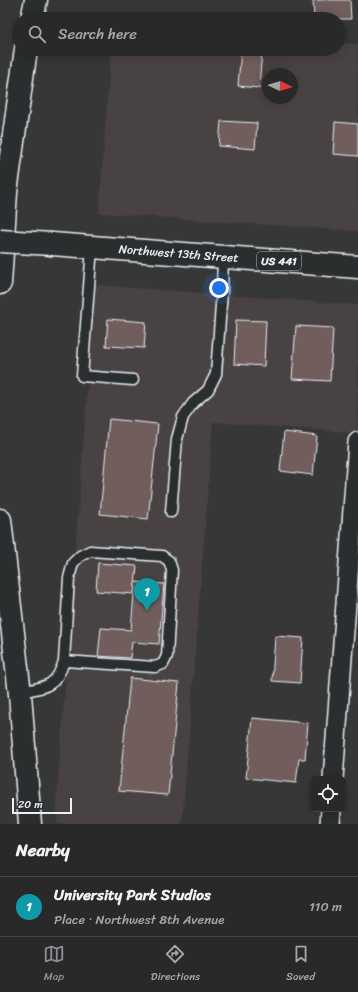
<!DOCTYPE html>
<meta charset="utf-8">
<style>
body{margin:0;font-family:Sriracha,sans-serif;background:#363535;color:#f1f3f6}
.controls{position:absolute;right:12px;bottom:12px;display:grid;overflow:hidden;border-radius:6px;box-shadow:0 2px 10px #0003}
.controls button{width:36px;height:36px;display:grid;place-items:center;padding:0;border:0;border-bottom:1px solid #464546;background:#2a2929;color:#f1f3f6;font:20px sans-serif}
.compass{position:absolute;left:262px;top:68px;width:36px;height:36px;border-radius:50%;background:#2a2929;box-shadow:0 2px 10px #0003;rotate:94deg}
.scale{position:absolute;left:12px;bottom:10px;width:60px;box-sizing:border-box;padding-left:4px;border:2px solid #e8f1f8;border-top:0;font-size:11px;line-height:14px;white-space:nowrap;color:#e8f1f8;-webkit-text-stroke:3px #2a2d2e;paint-order:stroke}
.you{position:absolute;left:219px;top:288px;width:14px;height:14px;margin:-10px;border:3px solid #fff;border-radius:50%;background:#1a73e8;box-shadow:0 0 0 6px #1a73e833}
.badge{display:grid;place-items:center;width:26px;height:26px;border-radius:50%;background:#8c9099;color:#fff;font-size:13px;font-weight:700}
.pin{position:absolute;translate:-50% -33px;filter:drop-shadow(0 1px 2px #0008)}
.pin::after{content:'';position:absolute;top:21px;width:14px;height:12px;background:inherit;clip-path:polygon(0 0,100% 0,50% 100%)}
.list{margin:0;padding:0;list-style:none}
h2{display:flex;justify-content:space-between;align-items:center;height:52px;margin:0;padding:0 16px;font-size:17px}
h2 small{font-size:13px;font-weight:400;color:#a5a6a8}
.list li{display:grid;grid-template-columns:26px 1fr auto;gap:12px;align-items:center;box-sizing:border-box;height:60px;padding:0 16px;border-top:1px solid #464546}
.list b{display:block;font-size:15px;white-space:nowrap}
.list p{margin:0;font-size:13px;white-space:nowrap;color:#a5a6a8}
.list em{font-size:13px;font-style:normal;color:#a5a6a8}
.icon{flex:none;width:22px;height:22px;fill:none;stroke:currentColor;stroke-width:2;stroke-linecap:round;stroke-linejoin:round}
.map{position:relative;flex:none;width:358px;height:824px;overflow:hidden}
.search{position:absolute;background:#2a2929;box-shadow:0 2px 10px #0003;left:12px;right:12px;top:12px;height:44px;display:flex;align-items:center;gap:10px;box-sizing:border-box;padding:0 14px;border-radius:22px;color:#a5a6a8;font-size:15px}
.sheet{height:112px;background:#2a2929}
nav{display:flex;justify-content:space-around;align-items:center;box-sizing:border-box;height:56px;border-top:1px solid #464546;background:#2a2929;font-size:11px;color:#a5a6a8}
nav a{display:grid;justify-items:center;gap:2px}
nav .on{color:#8c9099}
.map>svg:first-child{display:block}
</style>
<div class="map">
<svg width="358" height="824" viewBox="0 0 358 824">
<rect width="100%" height="100%" fill="#383737"/>
<filter id="ink" filterUnits="userSpaceOnUse"><feTurbulence type="fractalNoise" baseFrequency=".025" numOctaves="2"/><feDisplacementMap in="SourceGraphic" scale="8" xChannelSelector="R" yChannelSelector="G"/><feConvolveMatrix kernelMatrix="1 2 1 2 8 2 1 2 1" color-interpolation-filters="sRGB"/></filter>
<g filter="url(#ink)">
<g fill="#494242" fill-rule="evenodd">
<path d="M339 43 358 44V231L99 213 111 49H339ZM268 74H292V98H268Z"/>
<polygon points="95,285 358,305 358,433 213,422 182,824 57,824 57,797"/>
</g>
<g fill="#705d5c" stroke="#e8f1f8">
<polygon points="313,0 350,0 351,19 314,19"/>
<polygon points="241,49 262,50 259,88 238,86"/>
<polygon points="221,121 257,123 255,149 219,146"/>
<polygon points="335,122 358,124 358,156 333,154"/>
<polygon points="108,319 146,322 144,348 106,346"/>
<polygon points="236,320 266,321 264,366 234,364"/>
<polygon points="296,326 333,328 330,381 292,379"/>
<polygon points="109,419 158,424 148,519 100,514"/>
<polygon points="284,432 317,436 313,475 280,471"/>
<polygon points="98,563 137,566 134,594 96,591"/>
<polygon points="135,582 164,584 159,644 132,642 130,658 98,656 101,628 131,630"/>
<polygon points="275,636 303,638 300,683 272,681"/>
<polygon points="130,678 179,683 168,795 119,791"/>
<polygon points="252,718 308,723 305,759 299,759 296,783 246,778"/>
</g>
<g fill="none" stroke-linecap="round" stroke-linejoin="round">
<g stroke="#e8f1f8" stroke-width="13">
<g id="service">
<polyline points="92,248 82,376 133,380"/>
<polyline points="171,512 177,439 183,417 193,403 208,390 216,374 222,291 223,257"/>
<path d="M20 692C45 687 56 688 64 661L155 667 163 664 167 656 172 570 169 561 162 556 90 551 80 556 73 563 69 578 64 661"/>
</g>
</g>
<g stroke="#e8f1f8" stroke-width="22">
<g id="minor">
<polyline points="333,779 358,442"/>
<polyline points="330,824 331,809"/>
</g>
</g>
<g stroke="#e8f1f8" stroke-width="25">
<g id="tertiary">
<polyline points="32,19 36,0"/>
<polyline points="0,283 6,192 26,49"/>
<polyline points="0,520 20,694 30,824"/>
</g>
</g>
<g stroke="#e8f1f8" stroke-width="25">
<g id="primary">
<path id="s1" d="M52 244 358 267"/>
</g>
</g>
<use href="#service" stroke="#2a2d2e" stroke-width="10"/>
<use href="#minor" stroke="#2a2d2e" stroke-width="19"/>
<use href="#tertiary" stroke="#2a2d2e" stroke-width="22"/>
<use href="#primary" stroke="#2a2d2e" stroke-width="22"/>
<g stroke="#e8f1f8" stroke-width="25" stroke-linecap="butt">
<polyline id="primary-bridge" points="0,241 52,244"/>
</g>
<use href="#primary-bridge" stroke="#2a2d2e" stroke-width="22"/>
</g>
</g>
<g text-anchor="middle" dominant-baseline="central" stroke-width="4" stroke-linejoin="round" paint-order="stroke">
<rect fill="#2a2d2e" stroke="#afb6bb" stroke-width="1" x="257" y="252" width="44" height="18" rx="3"/>
<g font-size="11" font-weight="bold" fill="#e8f1f8">
<text x="279" y="261">US 441</text>
</g>
<g font-size="12" fill="#e8f1f8" stroke="#2a2d2e">
<text stroke="none"><textPath href="#s1" startOffset="127">Northwest 13th Street</textPath></text>
</g>
</g>
</svg>
<div class="controls">
<button><svg class="icon" aria-label="locate" viewBox="0 0 24 24"><circle cx="12" cy="12" r="6"/><path d="M12 2v4M12 18v4M2 12h4M18 12h4"/></svg></button>
</div>
<svg class="compass" viewBox="-18 -18 36 36"><path d="M0-13l5 13h-10z" fill="#e53935"/><path d="M0 13l5-13h-10z" fill="#a5a6a8"/></svg>
<div class="scale">20 m</div>
<div class="you"></div>
<div class="pin badge" style="left:147px;top:611px;background:#0f9aa8">1</div>
<div class="search"><svg class="icon" aria-label="search" viewBox="0 0 24 24"><circle cx="10" cy="10" r="6"/><path d="M15 15l6 6"/></svg>Search here</div>
</div>
<section class="sheet">
<h2>Nearby<small></small></h2>
<ul class="list">
<li><span class="badge" style="background:#0f9aa8">1</span><div><b>University Park Studios</b><p>Place · Northwest 8th Avenue</p></div><em>110 m</em></li>
</ul>
</section>
<nav>
<a class="on"><svg class="icon" aria-label="map" viewBox="0 0 24 24"><path d="M3 6l6-2 6 2 6-2v14l-6 2-6-2-6 2zM9 4v14M15 6v14"/></svg>Map</a>
<a><svg class="icon" aria-label="directions" viewBox="0 0 24 24"><path d="M12 3l9 9-9 9-9-9zM9 14v-3h6M13 9l2 2-2 2"/></svg>Directions</a>
<a><svg class="icon" aria-label="saved" viewBox="0 0 24 24"><path d="M7 4h10v16l-5-4-5 4z"/></svg>Saved</a>
</nav>
